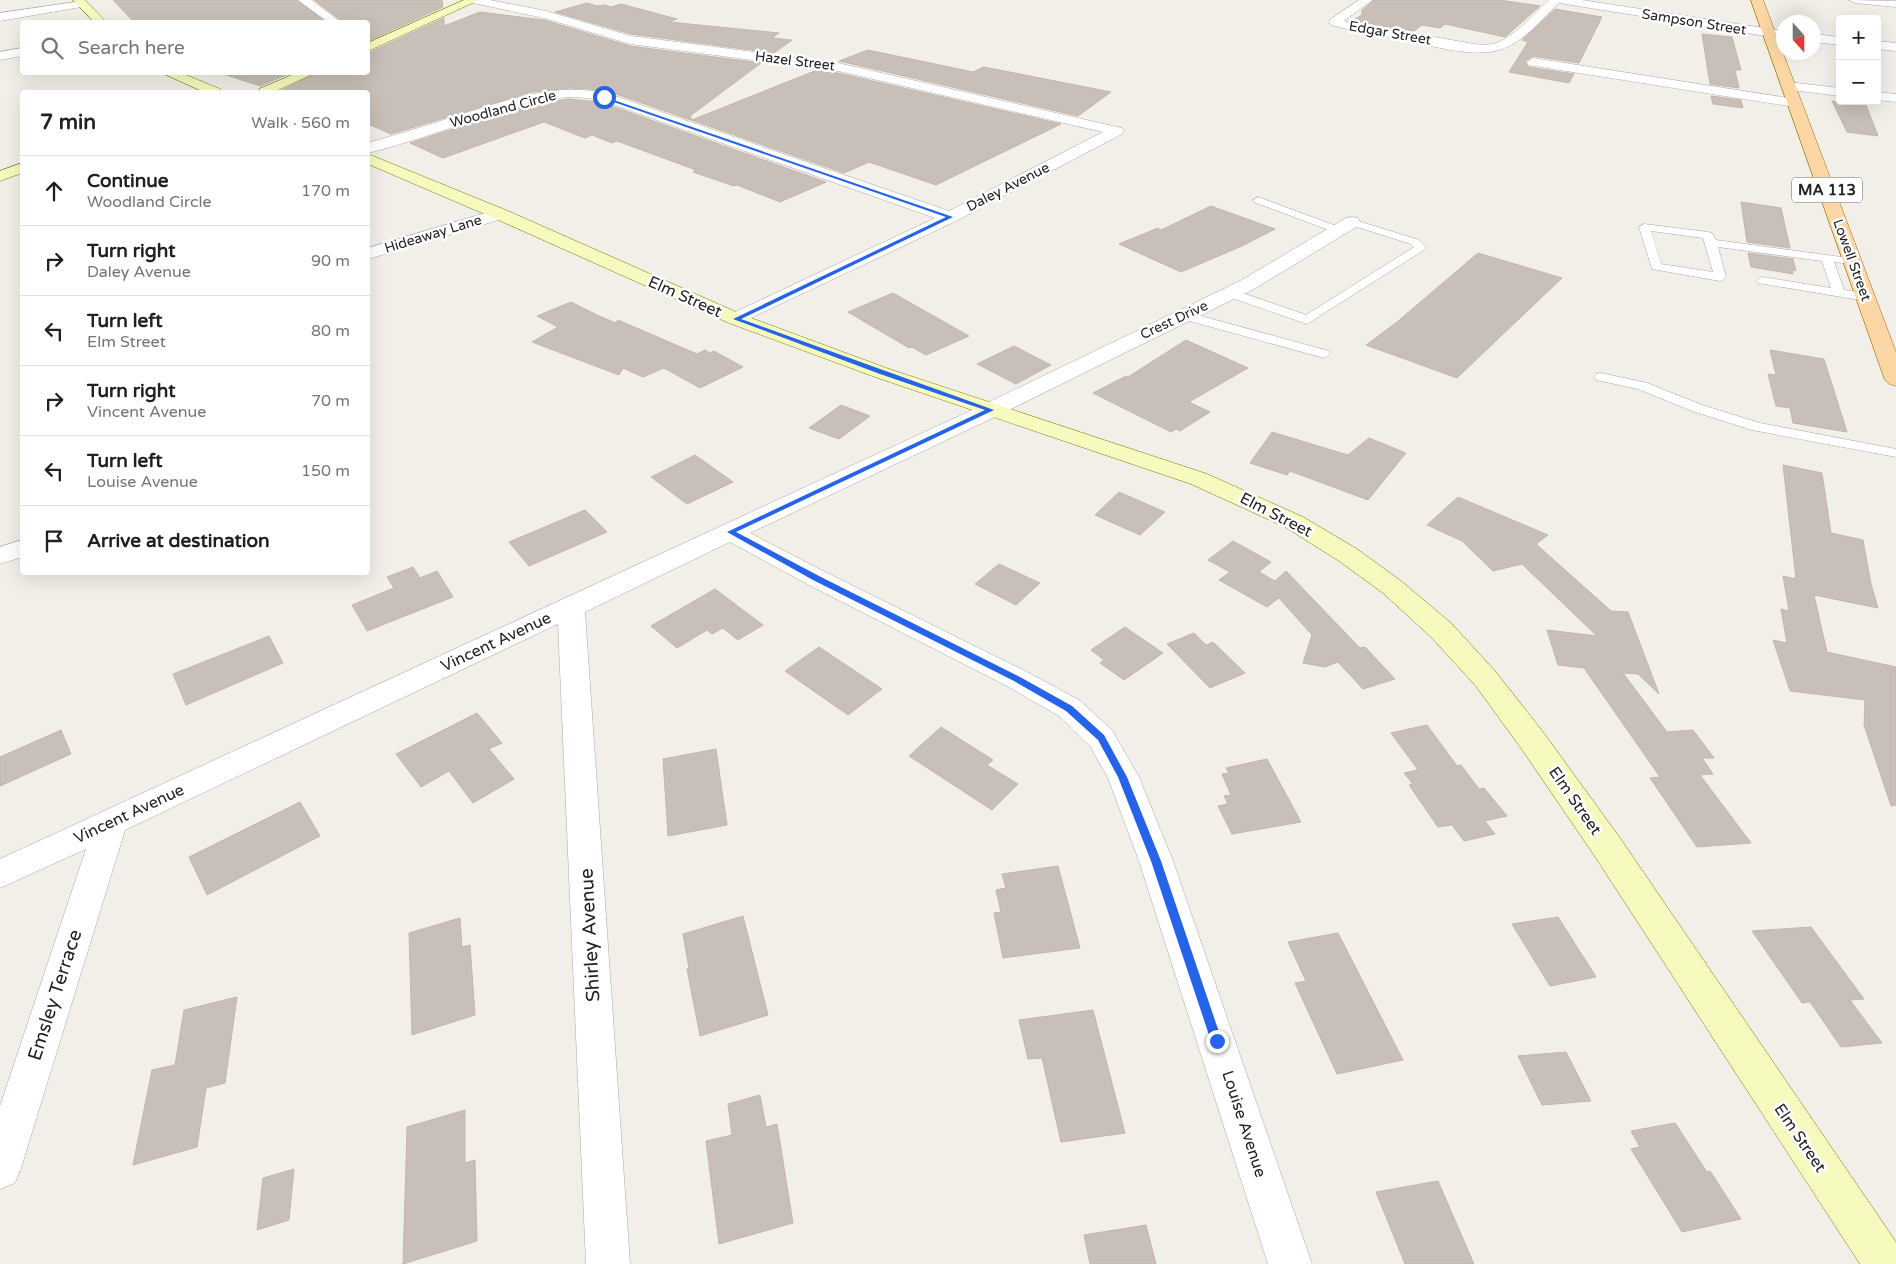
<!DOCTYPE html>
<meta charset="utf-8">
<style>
body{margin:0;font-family:"Varela Round",sans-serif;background:#f6f6f6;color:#202124}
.controls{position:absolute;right:15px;top:15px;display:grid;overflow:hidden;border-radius:5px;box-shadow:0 5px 20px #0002}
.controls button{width:45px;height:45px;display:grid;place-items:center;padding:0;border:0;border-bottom:1px solid #e0e0e0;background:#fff;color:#202124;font:25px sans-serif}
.compass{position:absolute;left:1776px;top:15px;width:45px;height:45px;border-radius:50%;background:#fff;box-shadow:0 5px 20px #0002;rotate:159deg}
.stop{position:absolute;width:15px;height:15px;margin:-11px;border:4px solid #2563eb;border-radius:50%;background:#fff}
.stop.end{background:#2563eb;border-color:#fff;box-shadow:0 1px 5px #0008}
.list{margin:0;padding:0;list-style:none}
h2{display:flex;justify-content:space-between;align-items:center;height:65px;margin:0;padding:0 20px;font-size:21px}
h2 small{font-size:16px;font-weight:400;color:#757577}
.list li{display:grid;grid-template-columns:32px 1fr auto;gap:15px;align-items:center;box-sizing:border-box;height:70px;padding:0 20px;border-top:1px solid #e0e0e0}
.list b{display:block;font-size:19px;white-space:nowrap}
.list p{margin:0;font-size:16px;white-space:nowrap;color:#757577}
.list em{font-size:16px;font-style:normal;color:#757577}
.icon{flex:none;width:28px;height:28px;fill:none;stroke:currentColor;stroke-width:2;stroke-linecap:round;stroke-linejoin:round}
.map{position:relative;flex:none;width:1896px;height:1264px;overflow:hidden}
.search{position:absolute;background:#fff;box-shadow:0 5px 20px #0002;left:20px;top:20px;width:350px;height:55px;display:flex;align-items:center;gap:12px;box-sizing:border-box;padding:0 18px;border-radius:5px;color:#757577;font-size:19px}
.panel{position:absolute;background:#fff;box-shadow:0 5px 20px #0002;left:20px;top:90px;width:350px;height:485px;border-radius:5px}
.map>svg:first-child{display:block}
</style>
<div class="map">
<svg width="1896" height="1264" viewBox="0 0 1896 1264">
<rect width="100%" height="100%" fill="#f2efe9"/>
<g fill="#c7bfb8" stroke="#c4b6ab">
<polygon points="113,0 296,0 326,22 134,22"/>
<polygon points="314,0 442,0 443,7 368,41 368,22 343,22"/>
<polygon points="1374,0 1500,0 1540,6 1505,37 1445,24 1440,28 1422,25 1414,31 1352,21 1362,15 1362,10"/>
<polygon points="587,3 597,6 604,5 611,7 621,4 677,19 669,22 779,33 772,38 792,40 774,53 631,34 555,12"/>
<polygon points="1555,9 1602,17 1579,63 1533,56 1525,61 1528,67 1574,74 1569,83 1509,72 1528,42 1522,40"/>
<polygon points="480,12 544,20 630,46 761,63 690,116 692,120 817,70 838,73 1061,124 936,185 869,162 844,173 610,92 590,89 570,88 532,92 391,134 368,124 368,92 278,92 319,72 368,72 368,53 444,18 444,26"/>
<polygon points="1702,34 1732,37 1741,70 1735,70 1739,88 1710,84"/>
<polygon points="868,50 973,72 984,67 1111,92 1078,116 839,61"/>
<polygon points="217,72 293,72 260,86"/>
<polygon points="1711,96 1741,100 1743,108 1713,104"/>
<polygon points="568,99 600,102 826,182 780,202 737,185 734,186 693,172 696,170 617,141 612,143 592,135 585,138 544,122 443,158 410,143 521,107"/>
<polygon points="1832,101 1866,105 1878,136 1847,132"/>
<polygon points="1741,202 1781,208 1790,248 1747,242"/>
<polygon points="1211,206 1275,229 1242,246 1181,272 1119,244 1158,228 1161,230"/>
<polygon points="1478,253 1562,278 1457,378 1366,345 1397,322"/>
<polygon points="1748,253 1793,259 1796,271 1792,270 1793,274 1751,267"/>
<polygon points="893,293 969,336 926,355 912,347 909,348 848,312"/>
<polygon points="571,302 597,315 616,323 618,320 697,354 705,350 710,353 714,351 743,367 700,388 664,368 643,377 623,368 619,375 532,342 558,327 537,316"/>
<polygon points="1186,340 1248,368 1189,402 1210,412 1180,431 1176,429 1171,432 1093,393 1126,376 1128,377"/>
<polygon points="1014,346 1051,365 1016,384 977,364"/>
<polygon points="1770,350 1824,359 1847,432 1793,423 1790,408 1776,406 1768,374 1776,375"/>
<polygon points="841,405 870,416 839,439 809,428"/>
<polygon points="1272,432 1348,455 1369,438 1406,453 1368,500 1290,471 1287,475 1250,463"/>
<polygon points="695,455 733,482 687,504 651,477"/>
<polygon points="1783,465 1822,473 1831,533 1863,540 1871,584 1878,608 1814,595 1827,652 1896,667 1896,805 1891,806 1864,725 1865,700 1790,691 1773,640 1787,643 1781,609 1789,611 1783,576 1796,579"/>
<polygon points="1119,492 1165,512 1140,535 1095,515"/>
<polygon points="1458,497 1548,535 1536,544 1611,611 1628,612 1659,694 1638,674 1623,673 1667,732 1693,730 1714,758 1702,758 1713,774 1700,775 1751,843 1697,847 1650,778 1660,777 1584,668 1558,665 1547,630 1597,636 1522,564 1493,571 1462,541 1427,525"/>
<polygon points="585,510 607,532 529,566 509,542"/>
<polygon points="1233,541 1271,562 1259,572 1275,581 1286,571 1360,648 1365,647 1395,679 1363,689 1338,662 1325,667 1303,663 1312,635 1279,598 1267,607 1219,580 1230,572 1208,560"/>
<polygon points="999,564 1040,583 1016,605 975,584"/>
<polygon points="413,567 420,578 437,571 453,597 367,631 352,605 394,588 387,577"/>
<polygon points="715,589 763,625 738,640 723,628 712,634 707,630 677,648 651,626"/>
<polygon points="1125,627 1163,653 1124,680 1100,663 1104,660 1091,650"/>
<polygon points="1194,633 1206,645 1213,642 1245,673 1210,688 1167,644"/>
<polygon points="269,636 283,663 186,705 173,674"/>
<polygon points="819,647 882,689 848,715 785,671"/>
<polygon points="477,713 502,743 489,749 514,779 473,803 449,771 421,787 396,754"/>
<polygon points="1427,725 1457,766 1461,765 1479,789 1484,788 1507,816 1485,821 1495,834 1464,841 1452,825 1438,827 1409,785 1413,784 1404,773 1418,770 1391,733"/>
<polygon points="941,727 993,760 987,765 1018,784 992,810 909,756"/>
<polygon points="61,730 71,754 0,786 0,757"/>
<polygon points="716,749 727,825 668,836 663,759"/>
<polygon points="1267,759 1301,822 1232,834 1218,806 1228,804 1224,796 1231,795 1222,774 1229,773 1226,768"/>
<polygon points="300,802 320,836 207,895 189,857"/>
<polygon points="1058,866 1080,948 1003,958 994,913 1001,912 996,890 1006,888 1002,874"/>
<polygon points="743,916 768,1015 700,1036 687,969 689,968 683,934"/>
<polygon points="1558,917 1584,958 1596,977 1550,986 1512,924"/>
<polygon points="460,918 462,947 470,945 475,1015 412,1035 409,933"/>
<polygon points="1811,927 1864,999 1850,1000 1882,1043 1841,1047 1810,1002 1802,1003 1752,931"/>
<polygon points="1338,933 1403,1060 1337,1074 1295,983 1306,981 1288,942"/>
<polygon points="237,997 225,1083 206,1088 197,1147 133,1165 152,1070 175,1065 184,1010"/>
<polygon points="1093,1010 1125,1133 1061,1142 1042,1058 1028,1059 1019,1020"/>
<polygon points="1566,1052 1591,1101 1542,1105 1518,1056"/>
<polygon points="760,1095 766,1127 777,1124 793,1223 719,1244 706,1141 732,1135 728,1104"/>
<polygon points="465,1110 465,1163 475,1160 477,1241 403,1264 407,1127"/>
<polygon points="1675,1123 1707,1172 1710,1171 1741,1219 1682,1232 1631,1149 1640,1147 1631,1131"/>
<polygon points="294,1169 289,1220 257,1230 263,1178"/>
<polygon points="1438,1181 1474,1264 1405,1264 1376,1192"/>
<polygon points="1146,1225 1156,1264 1090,1264 1084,1235"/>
</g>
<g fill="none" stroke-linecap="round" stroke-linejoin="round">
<g stroke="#a9a9a9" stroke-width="1">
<g id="lane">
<polygon points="1258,197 1342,228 1343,230 1342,232 1334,232 1254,202 1253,200"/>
<polygon points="1352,219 1419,240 1427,248 1307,324 1226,296 1224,293 1230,289 1234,290 1306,315 1414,247 1411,244 1348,224 1347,222"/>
<path d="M1644 224 1708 232 1712 233 1716 240 1856 259 1858 261 1852 264 1834 262 1844 290 1870 294 1872 297 1866 301 1758 283 1756 281 1758 279 1762 277 1831 288 1822 261 1718 247 1726 277 1724 279 1720 281 1652 269 1639 227ZM1651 231 1703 238 1713 272 1661 264Z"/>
<polygon points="1183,311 1329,351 1330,354 1324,358 1179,318 1177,315 1179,312"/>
<polygon points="1601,373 1647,383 1702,405 1760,423 1896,449 1896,457 1752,430 1692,411 1638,389 1596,380 1594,377 1596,374"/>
</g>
</g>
<g stroke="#a9a9a9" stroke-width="1">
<g id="street">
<polygon points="298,0 311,0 341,22 328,22"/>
<path d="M467 0H490L546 11 631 36 838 63 1117 127 1122 128 1124 131 1122 134 956 221 736 325 729 323 726 319 729 315 935 218 600 100C556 91 516 106 474 120 439 132 404 144 368 153V143C398 134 429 125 459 115 509 100 556 81 609 94L949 211 1103 132 838 71 630 44 544 18 473 3Z"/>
<path d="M1359 0H1372L1344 21 1474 44C1480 45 1487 45 1493 44 1513 39 1535 13 1549 0H1582L1784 31V39L1559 3C1543 18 1527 38 1507 47 1476 62 1426 43 1394 38 1373 34 1352 31 1331 25L1329 22 1331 19Z"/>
<polygon points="1849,0 1896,1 1896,7 1855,3"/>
<polygon points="83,1 89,4 87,6 0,21 0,13"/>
<polygon points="1814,34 1840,37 1840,45 1814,42"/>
<polygon points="1877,41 1896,43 1896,51 1877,49"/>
<polygon points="22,48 22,56 0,60 0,52"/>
<polygon points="1533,58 1795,99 1802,103 1795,107 1528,65 1527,62"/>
<polygon points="1788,82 1840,88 1840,96 1783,89 1781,86"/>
<polygon points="1877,92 1896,94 1896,102 1877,100"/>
<polygon points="499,209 505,210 507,214 505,218 368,259 368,248"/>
<polygon points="1352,217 1358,218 1360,222 1358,226 1254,289 999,415 750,533 825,572 1027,672 1079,700 1112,730 1139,777 1173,861 1312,1264 1268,1264 1139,861 1108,778 1090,746 1059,716 1007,686 807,584 730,542 585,612 630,1264 586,1264 558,624 125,830 21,1168 15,1183 0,1189 0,1106 86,849 0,888 0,859 983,405 1240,281 1346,218"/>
<polygon points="22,540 22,557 0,564 0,547"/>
</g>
</g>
<g stroke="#707d05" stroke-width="1">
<g id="secondary">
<polygon points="73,0 85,0 106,22 94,22"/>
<polygon points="464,0 479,0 368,51 368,43"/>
<polygon points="160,72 179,72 220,89 222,92 204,92"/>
<polygon points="299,72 317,72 274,92 257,92 259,89"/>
<polygon points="368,154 508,211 743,315 889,369 1207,474 1303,517 1357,549 1401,581 1451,623 1495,671 1543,732 1620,838 1896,1242 1896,1264 1860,1264 1596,858 1521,748 1475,685 1431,637 1383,593 1339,561 1285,527 1191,484 875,377 729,323 496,219 368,164"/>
<polygon points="22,163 22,173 0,181 0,171"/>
</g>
</g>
<g stroke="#a06b00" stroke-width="1">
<polygon id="primary" points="1751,0 1763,0 1896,352 1896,386 1889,384 1885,380"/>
</g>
<use href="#lane" fill="#fff" fill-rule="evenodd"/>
<use href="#street" fill="#fff" fill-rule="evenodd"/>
<use href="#secondary" fill="#f7fabf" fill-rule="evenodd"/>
<use href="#primary" fill="#fcd6a4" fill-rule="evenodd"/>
</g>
<polygon fill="#2563eb" points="602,96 953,217 741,319 994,410 736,532 819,576 1020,677 1072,706 1104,735 1127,777 1161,861 1222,1041 1221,1045 1217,1046 1213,1045 1211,1041 1151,861 1118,777 1098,740 1066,711 1014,681 813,580 727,532 985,410 880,374 733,319 946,217 602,98"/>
<g text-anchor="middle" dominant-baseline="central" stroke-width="5" stroke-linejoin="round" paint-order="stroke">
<g font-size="14" fill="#222" stroke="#fff">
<text transform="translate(1694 22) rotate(9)">Sampson Street</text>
<text transform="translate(1390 33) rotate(10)">Edgar Street</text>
<text transform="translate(795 61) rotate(7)">Hazel Street</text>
<text transform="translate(503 109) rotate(-15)">Woodland Circle</text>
<text transform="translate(1008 187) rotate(-27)">Daley Avenue</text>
<text transform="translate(433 234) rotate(-17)">Hideaway Lane</text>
<text transform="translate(1852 260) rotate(70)">Lowell Street</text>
<text transform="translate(1174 320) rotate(-25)">Crest Drive</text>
</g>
<rect fill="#fff" stroke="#646464" stroke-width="1" x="1792" y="177.5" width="70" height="25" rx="4"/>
<g font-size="15" font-weight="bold" fill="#222">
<text x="1827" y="190">MA 113</text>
</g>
<g font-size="16" fill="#222" stroke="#fff">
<text transform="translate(685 297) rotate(24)">Elm Street</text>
<text transform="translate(1276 515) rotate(27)">Elm Street</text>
<text transform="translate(496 642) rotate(-25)">Vincent Avenue</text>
<text transform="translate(1575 801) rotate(55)">Elm Street</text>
<text transform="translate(129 814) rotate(-25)">Vincent Avenue</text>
<text transform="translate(1244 1124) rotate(72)">Louise Avenue</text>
<text transform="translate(1800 1138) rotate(56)">Elm Street</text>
</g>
<g font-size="19" fill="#222" stroke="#fff">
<text transform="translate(590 935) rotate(-93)">Shirley Avenue</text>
<text transform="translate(55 995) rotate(-72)">Emsley Terrace</text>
</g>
</g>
</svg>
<div class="controls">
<button>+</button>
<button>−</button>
</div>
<svg class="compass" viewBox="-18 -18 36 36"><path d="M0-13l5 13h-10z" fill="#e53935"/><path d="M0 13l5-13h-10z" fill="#757577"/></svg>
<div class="stop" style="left:604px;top:97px"></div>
<div class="stop end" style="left:1217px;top:1041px"></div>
<div class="search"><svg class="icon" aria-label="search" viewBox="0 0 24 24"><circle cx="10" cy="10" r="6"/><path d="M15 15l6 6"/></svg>Search here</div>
<section class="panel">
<h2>7 min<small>Walk · 560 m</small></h2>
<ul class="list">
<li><svg class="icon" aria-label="ahead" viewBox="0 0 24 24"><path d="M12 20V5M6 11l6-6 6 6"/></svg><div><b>Continue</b><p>Woodland Circle</p></div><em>170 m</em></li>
<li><svg class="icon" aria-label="right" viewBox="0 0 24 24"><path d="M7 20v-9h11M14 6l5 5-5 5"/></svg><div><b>Turn right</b><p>Daley Avenue</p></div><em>90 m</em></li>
<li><svg class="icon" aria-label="left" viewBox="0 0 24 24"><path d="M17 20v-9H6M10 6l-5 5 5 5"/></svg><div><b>Turn left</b><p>Elm Street</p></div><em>80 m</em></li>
<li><svg class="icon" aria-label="right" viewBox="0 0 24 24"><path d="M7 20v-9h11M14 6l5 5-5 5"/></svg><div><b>Turn right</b><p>Vincent Avenue</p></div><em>70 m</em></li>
<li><svg class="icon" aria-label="left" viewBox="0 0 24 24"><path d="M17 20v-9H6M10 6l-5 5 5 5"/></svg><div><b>Turn left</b><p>Louise Avenue</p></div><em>150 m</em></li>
<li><svg class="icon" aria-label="arrive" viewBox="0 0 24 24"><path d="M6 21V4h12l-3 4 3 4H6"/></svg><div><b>Arrive at destination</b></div></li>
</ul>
</section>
</div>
